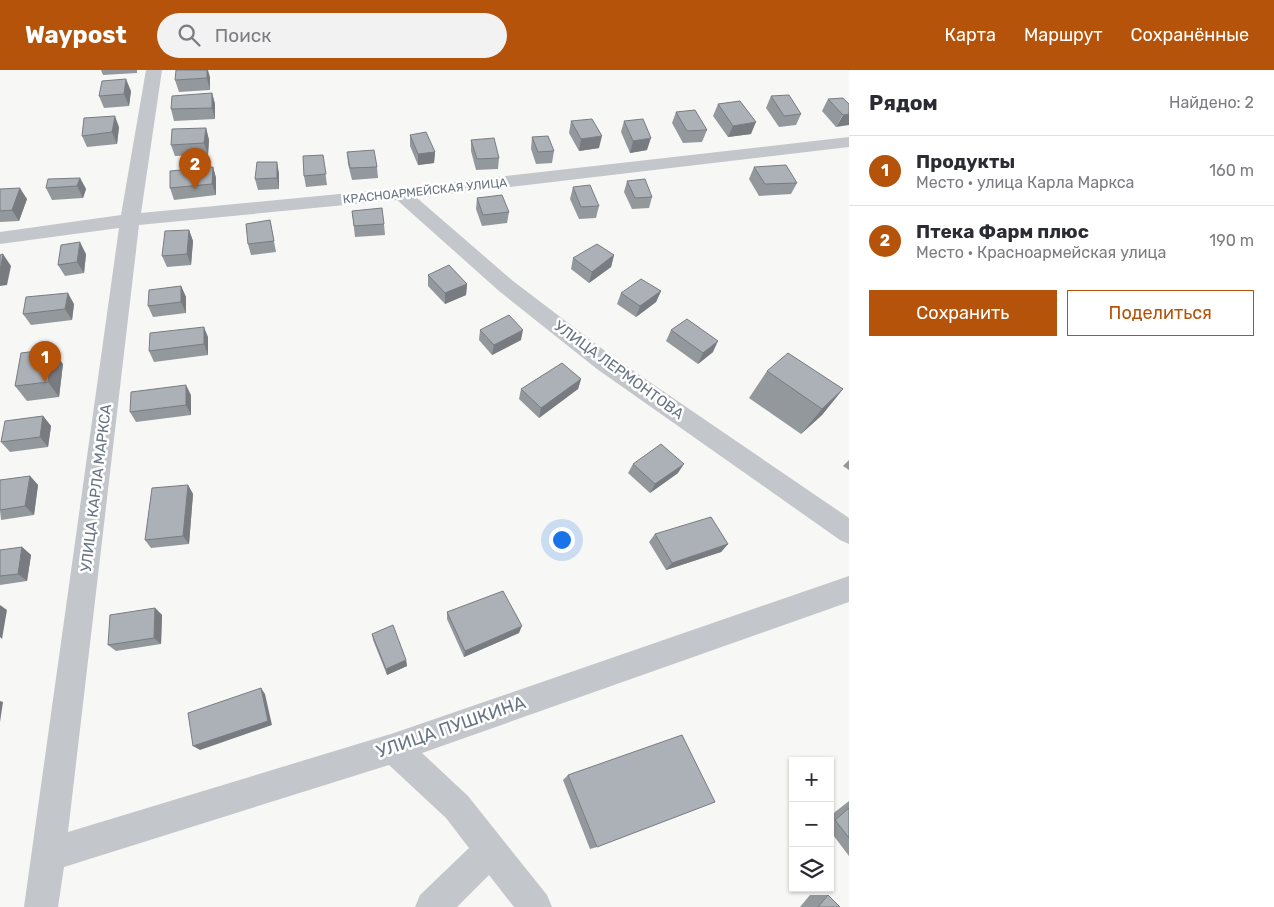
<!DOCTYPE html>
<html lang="ru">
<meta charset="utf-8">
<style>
body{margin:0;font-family:Rubik,sans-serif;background:#f2f2f3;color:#2b2b33}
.controls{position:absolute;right:15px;bottom:15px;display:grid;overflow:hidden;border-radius:0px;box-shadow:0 1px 4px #0004}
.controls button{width:45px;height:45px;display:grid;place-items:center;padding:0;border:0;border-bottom:1px solid #e1e1e2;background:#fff;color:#2b2b33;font:25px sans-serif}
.you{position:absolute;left:561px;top:469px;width:18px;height:18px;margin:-12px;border:4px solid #fff;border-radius:50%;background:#1a73e8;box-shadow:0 0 0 8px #1a73e833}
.badge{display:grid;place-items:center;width:32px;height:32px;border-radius:50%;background:#b45309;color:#fff;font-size:16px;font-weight:700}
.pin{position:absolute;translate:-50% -41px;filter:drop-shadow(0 1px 2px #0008)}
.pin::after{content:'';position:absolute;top:26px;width:18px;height:15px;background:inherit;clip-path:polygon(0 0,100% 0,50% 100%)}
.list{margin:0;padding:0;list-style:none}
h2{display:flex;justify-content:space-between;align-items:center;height:65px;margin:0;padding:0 20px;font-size:21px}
h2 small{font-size:16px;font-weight:400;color:#7c7c81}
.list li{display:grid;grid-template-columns:32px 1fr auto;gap:15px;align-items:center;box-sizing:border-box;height:70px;padding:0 20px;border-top:1px solid #e1e1e2}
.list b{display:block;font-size:19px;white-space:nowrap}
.list p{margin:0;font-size:16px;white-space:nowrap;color:#7c7c81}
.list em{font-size:16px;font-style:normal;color:#7c7c81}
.actions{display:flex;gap:10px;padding:15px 20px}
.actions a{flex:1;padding:11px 0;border:1px solid #b45309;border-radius:0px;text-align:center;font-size:18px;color:#b45309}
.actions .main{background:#b45309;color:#fff}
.icon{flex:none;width:28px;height:28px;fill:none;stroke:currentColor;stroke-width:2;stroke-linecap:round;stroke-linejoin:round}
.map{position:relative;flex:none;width:849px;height:837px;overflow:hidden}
header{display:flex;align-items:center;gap:30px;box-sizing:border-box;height:70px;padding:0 25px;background:#b45309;color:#fff}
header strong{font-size:24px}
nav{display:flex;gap:28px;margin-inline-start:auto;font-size:18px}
.search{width:350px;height:45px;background:#f2f2f3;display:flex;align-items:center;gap:12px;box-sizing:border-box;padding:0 18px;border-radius:28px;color:#7c7c81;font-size:19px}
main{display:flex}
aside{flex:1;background:#fff}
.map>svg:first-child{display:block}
</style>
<header>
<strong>Waypost</strong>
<div class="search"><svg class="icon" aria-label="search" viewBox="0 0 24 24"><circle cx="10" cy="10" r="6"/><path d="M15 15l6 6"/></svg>Поиск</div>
<nav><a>Карта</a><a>Маршрут</a><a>Сохранённые</a></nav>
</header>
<main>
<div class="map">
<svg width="849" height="837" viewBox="0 0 849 837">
<rect width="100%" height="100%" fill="#f7f7f5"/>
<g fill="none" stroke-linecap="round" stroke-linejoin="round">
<polygon fill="#c3c6ca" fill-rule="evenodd" points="146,0 162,0 141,143 401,118 849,67 849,77 417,128 513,211 613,287 849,448 849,474 840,470 597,299 499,221 397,130 139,155 68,762 394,663 849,506 849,532 422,683 468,726 547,825 552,837 514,837 489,805 457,837 415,837 420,825 469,778 446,748 389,695 64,797 58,837 24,837 119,158 0,174 0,162 121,145"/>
</g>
<g fill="#93989d">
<polygon points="101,0 137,0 137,3 103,5"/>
<polygon points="210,7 210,20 179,22 175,10"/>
<polygon points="131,21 129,36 104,38 99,26"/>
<polygon points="212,23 215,34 215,49 174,51 171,39"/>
<polygon points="771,26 801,44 796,55 779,57 766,38"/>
<polygon points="828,29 849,34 836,57 822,41"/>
<polygon points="718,34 751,64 728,67 713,46"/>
<polygon points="676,42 707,60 702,72 683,73 672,53"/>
<polygon points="571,51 599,78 579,81 569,63"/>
<polygon points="624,51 647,80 630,83 621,62"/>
<polygon points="119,57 117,74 87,77 82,66"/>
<polygon points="206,58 209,70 208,85 175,86 171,75"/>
<polygon points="410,65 435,82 434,93 418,95 410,76"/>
<polygon points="532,67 554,81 552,93 536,94 531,79"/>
<polygon points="471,70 499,88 498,99 476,100 471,81"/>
<polygon points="347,82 377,97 378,108 352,110 348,94"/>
<polygon points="323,85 327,115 306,117 304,106"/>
<polygon points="213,97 216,108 216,125 174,130 170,118"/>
<polygon points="754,97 797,113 791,124 759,126 749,109"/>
<polygon points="279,103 279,119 258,120 255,109"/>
<polygon points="80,108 86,119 83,128 52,130 46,118"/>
<polygon points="627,111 652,127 649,138 632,139 624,122"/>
<polygon points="573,117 599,136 596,148 579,149 570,129"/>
<polygon points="0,119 27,129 19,151 0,152"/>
<polygon points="477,128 509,142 507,153 482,156 476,139"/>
<polygon points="352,141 384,154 385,165 355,167"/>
<polygon points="270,150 276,182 251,185 248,174"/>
<polygon points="189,160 193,171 191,195 167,197 162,186"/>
<polygon points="86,184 84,203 65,206 58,195"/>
<polygon points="614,185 611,197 589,213 571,199 573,188"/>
<polygon points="428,205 467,214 466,225 445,234 428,216"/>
<polygon points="181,216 186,227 186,243 153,247 148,236"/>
<polygon points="661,221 656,232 636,247 617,234 621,223"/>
<polygon points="74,234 72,250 31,255 23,244"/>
<polygon points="480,260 521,270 492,285 479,270"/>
<polygon points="671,260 713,282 698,294 666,271"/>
<polygon points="208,267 208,285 154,292 149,281"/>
<polygon points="63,294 59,327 27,331 15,316"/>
<polygon points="767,301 843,319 822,345 801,364 749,328"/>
<polygon points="581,309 578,319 539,348 519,329 521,319"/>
<polygon points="191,325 191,345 136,352 130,342"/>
<polygon points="43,346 51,356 48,377 10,382 1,372"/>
<polygon points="849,390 849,400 843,396"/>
<polygon points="633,394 678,403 650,423 628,403"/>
<polygon points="30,406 38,415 34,445 1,450 0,440"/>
<polygon points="188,415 193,424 189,474 151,478 145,470"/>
<polygon points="655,464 728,474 721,482 666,500 649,472"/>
<polygon points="22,477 31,485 27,511 0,515 0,480"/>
<polygon points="155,538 162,545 161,574 116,581 108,575"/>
<polygon points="447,542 519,563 464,587 447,549"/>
<polygon points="372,564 406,590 407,596 387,605 373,570"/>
<polygon points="568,705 597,777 590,779 563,710"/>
<polygon points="849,731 849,786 830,761 830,746"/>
<polygon points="810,825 828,825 840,837 800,837"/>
</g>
<g fill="#787c80">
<polygon points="207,0 208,0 210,7 210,20 207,8"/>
<polygon points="126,9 131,21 129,36 124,24"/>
<polygon points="212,23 215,34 215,49 212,38"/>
<polygon points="849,44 849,55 836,57 843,45"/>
<polygon points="115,46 119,57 117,74 112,62"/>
<polygon points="756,52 751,64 728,67 733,56"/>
<polygon points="206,58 209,70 208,85 204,73"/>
<polygon points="602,66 599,78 579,81 581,69"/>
<polygon points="651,68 647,80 630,83 633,71"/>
<polygon points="435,82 434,93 418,95 418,84"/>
<polygon points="277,92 279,103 279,119 277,108"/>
<polygon points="213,97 216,108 216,125 212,114"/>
<polygon points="80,108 86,119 83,128 77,116"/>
<polygon points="20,118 27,129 19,151 12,140"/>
<polygon points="189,160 193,171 191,195 187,184"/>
<polygon points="80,172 86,184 84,203 77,192"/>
<polygon points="3,184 11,196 7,215 0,216 0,201"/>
<polygon points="614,185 611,197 589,213 592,202"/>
<polygon points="467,214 466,225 445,234 445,223"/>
<polygon points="181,216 186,227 186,243 181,232"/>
<polygon points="661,221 656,232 636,247 640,236"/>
<polygon points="68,223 74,234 72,250 65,239"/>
<polygon points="204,257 208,267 208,285 204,274"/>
<polygon points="523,260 521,270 492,285 494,275"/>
<polygon points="718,271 713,282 698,294 703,283"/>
<polygon points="52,279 63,294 59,327 48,312"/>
<polygon points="581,309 578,319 539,348 541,338"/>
<polygon points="186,315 191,325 191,345 186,335"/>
<polygon points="843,319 822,345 801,364 822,339"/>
<polygon points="43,346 51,356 48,377 40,367"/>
<polygon points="684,394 678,403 650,423 655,414"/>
<polygon points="30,406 38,415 34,445 25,436"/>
<polygon points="188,415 193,424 189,474 183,466"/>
<polygon points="728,474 721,482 666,500 672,493"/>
<polygon points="22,477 31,485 27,511 18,504"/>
<polygon points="0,535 7,540 2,569 0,567"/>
<polygon points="155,538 162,545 161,574 154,568"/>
<polygon points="522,556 519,563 464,587 465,581"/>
<polygon points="406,590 407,596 387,605 386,599"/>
<polygon points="261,618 265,624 272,655 200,680 193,676"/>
<polygon points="0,631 3,632 0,652"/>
</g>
<g fill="#abb1b7" stroke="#787c80">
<polygon points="176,0 207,0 207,8 175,10"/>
<polygon points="126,9 124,24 99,26 102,11"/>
<polygon points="212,23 212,38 171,39 172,26"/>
<polygon points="789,25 801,44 784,46 771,26"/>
<polygon points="843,28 849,34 849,44 843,45 828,29"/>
<polygon points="740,31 756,52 733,56 718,34"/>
<polygon points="695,40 707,60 687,61 676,42"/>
<polygon points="115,46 112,62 82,66 84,48"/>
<polygon points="592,49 602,66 581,69 571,51"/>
<polygon points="643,49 651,68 633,71 624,51"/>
<polygon points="206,58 204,73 171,75 172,59"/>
<polygon points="426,62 435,82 418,84 410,65"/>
<polygon points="548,66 554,81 538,82 532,67"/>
<polygon points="494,68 499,88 477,89 471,70"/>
<polygon points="374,80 377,97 350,98 347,82"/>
<polygon points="323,85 326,104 304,106 303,86"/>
<polygon points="257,92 277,92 277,108 255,109"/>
<polygon points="786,95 797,113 765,114 754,97"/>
<polygon points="213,97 212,114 170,118 170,101"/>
<polygon points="80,108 77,116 46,118 48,109"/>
<polygon points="645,109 652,127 635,128 627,111"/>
<polygon points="590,115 599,136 581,137 573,117"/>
<polygon points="20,118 12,140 0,141 0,119"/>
<polygon points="502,125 509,142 483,145 477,128"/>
<polygon points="382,138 384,154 354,156 352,141"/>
<polygon points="270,150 274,171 248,174 246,154"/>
<polygon points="189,160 187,184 162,186 165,161"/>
<polygon points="80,172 77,192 58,195 61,175"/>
<polygon points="597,174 614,185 592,202 573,188"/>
<polygon points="3,184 0,201 0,185"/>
<polygon points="449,195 467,214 445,223 428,205"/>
<polygon points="641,209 661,221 640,236 621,223"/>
<polygon points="181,216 181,232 148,236 149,220"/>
<polygon points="68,223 65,239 23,244 26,227"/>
<polygon points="509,245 523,260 494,275 480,260"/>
<polygon points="687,249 718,271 703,283 671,260"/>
<polygon points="204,257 204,274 149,281 150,263"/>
<polygon points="52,279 48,312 15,316 21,283"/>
<polygon points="788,283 843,319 822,339 767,301"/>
<polygon points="562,293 581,309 541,338 521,319"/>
<polygon points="186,315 186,335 130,342 131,322"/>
<polygon points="43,346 40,367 1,372 5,351"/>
<polygon points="661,374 684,394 655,414 633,394"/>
<polygon points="30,406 25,436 0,440 0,410"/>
<polygon points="188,415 183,466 145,470 152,418"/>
<polygon points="711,447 728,474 672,493 655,464"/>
<polygon points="22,477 18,504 0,506 0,480"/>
<polygon points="503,521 522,556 465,581 447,542"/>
<polygon points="155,538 154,568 108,575 110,545"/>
<polygon points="393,555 406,590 386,599 372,564"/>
<polygon points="261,618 268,651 193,676 188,643"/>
<polygon points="682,665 715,732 597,777 568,705"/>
<polygon points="849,738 849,768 835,750"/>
<polygon points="828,825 840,837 818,837"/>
</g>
<g text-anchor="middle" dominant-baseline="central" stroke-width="5" stroke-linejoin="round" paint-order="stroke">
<g font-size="12" fill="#697583" stroke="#fff">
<text transform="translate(425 121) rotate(-6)">КРАСНОАРМЕЙСКАЯ УЛИЦА</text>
</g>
<g font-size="15" fill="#697583" stroke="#fff">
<text transform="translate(619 300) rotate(36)">УЛИЦА ЛЕРМОНТОВА</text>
<text transform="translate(96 418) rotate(-83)">УЛИЦА КАРЛА МАРКСА</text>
</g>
<g font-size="18" fill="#697583" stroke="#fff">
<text transform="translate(451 657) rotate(-19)">УЛИЦА ПУШКИНА</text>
</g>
</g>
</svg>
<div class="controls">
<button>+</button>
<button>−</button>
<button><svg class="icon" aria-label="layers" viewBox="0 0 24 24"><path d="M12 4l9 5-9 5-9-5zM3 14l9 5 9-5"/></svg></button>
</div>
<div class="you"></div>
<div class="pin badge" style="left:45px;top:312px">1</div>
<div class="pin badge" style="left:195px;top:119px">2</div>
</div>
<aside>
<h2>Рядом<small>Найдено: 2</small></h2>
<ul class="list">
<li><span class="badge">1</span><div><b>Продукты</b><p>Место · улица Карла Маркса</p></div><em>160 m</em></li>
<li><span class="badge">2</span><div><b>Птека Фарм плюс</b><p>Место · Красноармейская улица</p></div><em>190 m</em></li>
</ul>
<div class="actions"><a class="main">Сохранить</a><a>Поделиться</a></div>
</aside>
</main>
